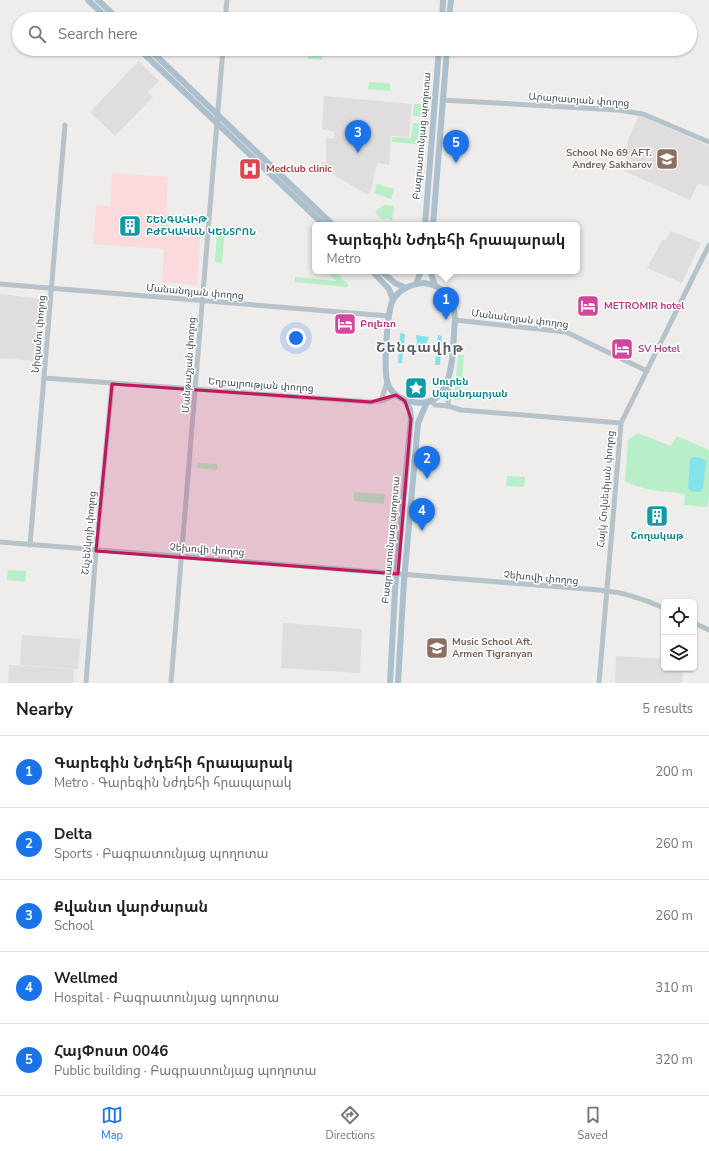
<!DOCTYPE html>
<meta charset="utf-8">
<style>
body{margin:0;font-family:"Nunito Sans","Noto Sans Armenian",sans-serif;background:#f6f6f6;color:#202124}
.controls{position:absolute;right:12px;bottom:12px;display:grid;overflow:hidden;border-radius:6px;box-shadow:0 1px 3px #0004}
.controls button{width:36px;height:36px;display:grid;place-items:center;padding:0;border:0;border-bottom:1px solid #e0e0e0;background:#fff;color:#202124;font:20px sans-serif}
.you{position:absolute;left:296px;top:338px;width:14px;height:14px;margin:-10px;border:3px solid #fff;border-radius:50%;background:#1a73e8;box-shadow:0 0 0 6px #1a73e833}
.badge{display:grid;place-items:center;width:26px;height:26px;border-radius:50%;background:#1a73e8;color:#fff;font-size:13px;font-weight:700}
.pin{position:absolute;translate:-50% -33px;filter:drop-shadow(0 1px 2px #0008)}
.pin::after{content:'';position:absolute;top:21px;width:14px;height:12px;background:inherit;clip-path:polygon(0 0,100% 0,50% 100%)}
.popup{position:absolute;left:312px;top:222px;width:268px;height:52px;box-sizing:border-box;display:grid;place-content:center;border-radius:6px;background:#fff;filter:drop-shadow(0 1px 3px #0005);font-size:13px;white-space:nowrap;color:#757577}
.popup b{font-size:15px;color:#202124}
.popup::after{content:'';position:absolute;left:50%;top:100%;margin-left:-8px;border:8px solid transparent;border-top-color:#fff}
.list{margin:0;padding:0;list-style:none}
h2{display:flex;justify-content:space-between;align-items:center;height:52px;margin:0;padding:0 16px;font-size:17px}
h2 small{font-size:13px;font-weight:400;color:#757577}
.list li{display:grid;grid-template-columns:26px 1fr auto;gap:12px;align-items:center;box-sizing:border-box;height:72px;padding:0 16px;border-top:1px solid #e0e0e0}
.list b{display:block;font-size:15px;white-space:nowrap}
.list p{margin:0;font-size:13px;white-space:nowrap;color:#757577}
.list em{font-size:13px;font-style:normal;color:#757577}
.icon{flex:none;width:22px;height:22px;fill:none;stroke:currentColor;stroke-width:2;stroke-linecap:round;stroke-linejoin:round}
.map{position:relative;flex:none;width:709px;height:683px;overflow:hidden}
.search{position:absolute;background:#fff;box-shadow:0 1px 3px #0004;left:12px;right:12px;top:12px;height:44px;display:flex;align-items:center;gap:10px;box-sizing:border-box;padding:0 14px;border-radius:22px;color:#757577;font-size:15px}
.sheet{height:412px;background:#fff}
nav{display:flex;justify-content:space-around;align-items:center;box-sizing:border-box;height:56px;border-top:1px solid #e0e0e0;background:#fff;font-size:11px;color:#757577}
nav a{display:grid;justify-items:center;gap:2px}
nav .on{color:#1a73e8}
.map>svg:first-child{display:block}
</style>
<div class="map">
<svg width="709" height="683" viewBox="0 0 709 683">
<rect width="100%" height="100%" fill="#efecec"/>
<g fill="#e0ddde">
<polygon points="139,61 159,81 148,92 153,97 115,136 90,112"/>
<polygon points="324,96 412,104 409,137 391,136 389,165 377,163 372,186 368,195 322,168 322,162 326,162 326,138 334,138 334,132 322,129"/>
<polygon points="639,115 709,146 709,187 698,183 690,200 624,171 628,140"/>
<polygon points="671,231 701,243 682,283 647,268 662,240 666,240"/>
<polygon points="0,294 41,299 35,361 0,358"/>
<polygon points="283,623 362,629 360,673 281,668"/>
<polygon points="22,635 81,639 78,669 20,665"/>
<polygon points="616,656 664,659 664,668 694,668 693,673 683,672 682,683 615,683"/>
<polygon points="9,665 74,669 73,683 8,683"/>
</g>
<polygon fill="#fbdadb" points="112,173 168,177 166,209 169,214 168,231 200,233 197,285 162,282 164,249 93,244 96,205 110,206"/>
<g fill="#b8efc8">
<polygon points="309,52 323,53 322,60 308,59"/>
<polygon points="369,82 390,83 390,91 368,89"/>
<polygon points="414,104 425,104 424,117 413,116"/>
<polygon points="413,123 423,124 422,141 416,140 416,144 392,142 392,137 411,138"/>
<polygon points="377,184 394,189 391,199 374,193"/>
<polygon points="384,205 394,206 392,220 387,218 383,220 375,212"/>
<polygon points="217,228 225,229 222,263 215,262"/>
<polygon points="326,271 334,271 349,285 347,287 295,282 295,277 336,281"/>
<polygon points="458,355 464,355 460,400 454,400"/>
<path d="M638 433 671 446 677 436 709 450V496L707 507 684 505 685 494C665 491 642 491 625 481L628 440Z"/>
<polygon points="198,463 217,464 217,470 197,468"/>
<polygon points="507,476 525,477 524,487 506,486"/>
<polygon points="354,492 385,494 384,504 354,501"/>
<polygon points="8,570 26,571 25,582 7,580"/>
</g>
<g fill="#84e2ed">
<polygon points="400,333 405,334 402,363 398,363"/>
<polygon points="416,335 429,337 426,344 428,347 424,348 423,352 418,352 418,347 415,346 417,344"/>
<polygon points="438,335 442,336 440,365 435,365"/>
<polygon points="693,457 702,458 706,461 703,488 700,492 691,491 688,488 690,458"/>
</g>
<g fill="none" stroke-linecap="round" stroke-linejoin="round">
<g stroke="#b7c3ca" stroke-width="5">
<polyline points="225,19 227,0"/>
<polyline points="442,100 618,110 643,114 709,142"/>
<polyline points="0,284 389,316"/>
<polyline points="455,320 566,332 647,371"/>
<polyline points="44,378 371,402 384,400 396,395"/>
<polyline points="381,401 387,383"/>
<polyline points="431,401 435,405 448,406 461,410 621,423"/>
<polyline points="448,406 449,381"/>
<path d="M0 542 599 590C623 592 642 598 664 608"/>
<polyline points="30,545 65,125"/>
<polyline points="694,623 709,630"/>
<polyline points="86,683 96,551 112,384"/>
<polyline points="171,683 223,49"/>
<polyline points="599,683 621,423 709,245"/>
</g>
<g stroke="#abbfcc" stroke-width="6">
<polyline points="88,0 108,19"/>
<polyline points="98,0 118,19"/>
<polyline points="442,19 443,0"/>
<polyline points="449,19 451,0"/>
<polyline points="139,49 324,225"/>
<polyline points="149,49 333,225"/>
<polyline points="425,225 439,49"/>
<polyline points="433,225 447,49"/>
<polyline points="372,271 389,289 393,300"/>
<polyline points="381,271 395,283 406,288"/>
<polyline points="430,271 435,285"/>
<path d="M424 283C444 285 455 301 455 320 452 348 457 410 413 402 402 400 392 395 388 384 383 372 387 311 393 300 400 288 412 284 424 283Z"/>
<polyline points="416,284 421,271"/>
<polyline points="390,683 395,591 411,419 410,409 405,401"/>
<polyline points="398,683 404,581 418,423 427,402"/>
</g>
</g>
<path fill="#c2185b" fill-opacity="0.2" stroke="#c2185b" stroke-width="3" stroke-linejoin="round" d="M112 384 371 402 396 395 405 401 411 419 398 574 96 551Z"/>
<defs>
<g id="school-square" transform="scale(1.15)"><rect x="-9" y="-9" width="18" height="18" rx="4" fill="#8d6e63" stroke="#fff"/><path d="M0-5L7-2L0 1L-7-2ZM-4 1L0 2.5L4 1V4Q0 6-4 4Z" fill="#fff"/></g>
<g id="hospital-square" transform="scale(1.15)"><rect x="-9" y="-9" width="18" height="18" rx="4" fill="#e0444e" stroke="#fff"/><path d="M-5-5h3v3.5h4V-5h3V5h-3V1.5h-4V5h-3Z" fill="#fff"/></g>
<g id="building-square" transform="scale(1.15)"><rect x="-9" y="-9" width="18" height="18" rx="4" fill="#0f9aa8" stroke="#fff"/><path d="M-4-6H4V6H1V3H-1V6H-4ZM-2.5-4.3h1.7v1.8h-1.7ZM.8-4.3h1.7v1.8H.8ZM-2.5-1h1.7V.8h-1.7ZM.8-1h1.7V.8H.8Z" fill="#fff"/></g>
<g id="hotel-square" transform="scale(1.15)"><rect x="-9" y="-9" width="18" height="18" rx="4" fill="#d1479c" stroke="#fff"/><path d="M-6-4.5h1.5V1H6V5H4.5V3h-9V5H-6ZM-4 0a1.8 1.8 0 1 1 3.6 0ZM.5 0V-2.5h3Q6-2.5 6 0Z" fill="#fff"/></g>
<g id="sight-square" transform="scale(1.15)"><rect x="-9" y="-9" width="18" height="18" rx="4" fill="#0f9aa8" stroke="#fff"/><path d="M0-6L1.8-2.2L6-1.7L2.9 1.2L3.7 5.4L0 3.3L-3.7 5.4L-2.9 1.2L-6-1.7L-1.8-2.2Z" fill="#fff"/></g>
</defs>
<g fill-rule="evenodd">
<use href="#school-square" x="667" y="159"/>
<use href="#hospital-square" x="250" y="169"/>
<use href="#building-square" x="130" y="226"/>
<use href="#hotel-square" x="588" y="306"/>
<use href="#hotel-square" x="345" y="324"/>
<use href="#hotel-square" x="622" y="349"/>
<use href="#sight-square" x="416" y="388"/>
<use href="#building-square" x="657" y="516"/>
<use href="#school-square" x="437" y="648"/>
</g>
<g text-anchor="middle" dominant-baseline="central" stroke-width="3" stroke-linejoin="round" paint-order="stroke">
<g font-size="10" fill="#44525a" stroke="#fff">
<text transform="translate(579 100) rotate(4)">Արարատյան փողոց</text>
<text transform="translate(422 136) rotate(-85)">Բագրատունյաց պողոտա</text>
<text transform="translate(195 292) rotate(5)">Մանանդյան փողոց</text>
<text transform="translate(520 319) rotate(7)">Մանանդյան փողոց</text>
<text transform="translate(39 334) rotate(-85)">Նիզամու փողոց</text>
<text transform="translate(189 365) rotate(-86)">Մանթաշյան փողոց</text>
<text transform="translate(261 385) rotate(4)">Եղբայրության փողոց</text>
<text transform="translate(606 489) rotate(-85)">Հայկ Հովսեփյան փողոց</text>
<text transform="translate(89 533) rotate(-85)">Շևչենկոյի փողոց</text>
<text transform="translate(391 540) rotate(-85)">Բագրատունյաց պողոտա</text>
<text transform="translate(207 550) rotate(4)">Չեխովի փողոց</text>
<text transform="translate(541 578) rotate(5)">Չեխովի փողոց</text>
</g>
<g font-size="10" font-weight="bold" fill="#785e54" stroke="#fff" text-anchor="end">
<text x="652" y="153">School No 69 AFT.<tspan x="652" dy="12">Andrey Sakharov</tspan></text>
<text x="452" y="642" text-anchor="start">Music School Aft.<tspan x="452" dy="12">Armen Tigranyan</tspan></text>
</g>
<g font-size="10" font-weight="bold" fill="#be3a42" stroke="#fff" text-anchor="start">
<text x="266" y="169">Medclub clinic</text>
</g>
<g font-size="10" font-weight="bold" fill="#0d838f" stroke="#fff" text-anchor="start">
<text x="146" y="220">ՇԵՆԳԱՎԻԹ<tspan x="146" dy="12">ԲԺՇԿԱԿԱՆ ԿԵՆՏՐՈՆ</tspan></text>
<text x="432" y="382">Սուրեն<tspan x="432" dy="12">Սպանդարյան</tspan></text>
<text x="657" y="536" text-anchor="middle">Շողակաթ</text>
</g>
<g font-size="10" font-weight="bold" fill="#b23c85" stroke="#fff" text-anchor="start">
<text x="604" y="306">METROMIR hotel</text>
<text x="360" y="324">Բոլեռո</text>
<text x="638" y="349">SV Hotel</text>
</g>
<g font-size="14" font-weight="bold" letter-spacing="1" fill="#595e61" stroke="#fff">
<text x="420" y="347">Շենգավիթ</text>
</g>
</g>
</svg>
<div class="controls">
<button><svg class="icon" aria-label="locate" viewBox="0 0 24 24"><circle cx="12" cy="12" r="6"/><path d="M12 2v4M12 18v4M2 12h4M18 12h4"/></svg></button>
<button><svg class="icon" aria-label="layers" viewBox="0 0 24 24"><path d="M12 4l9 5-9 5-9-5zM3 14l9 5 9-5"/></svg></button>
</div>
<div class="you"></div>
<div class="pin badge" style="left:446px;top:320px">1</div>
<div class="popup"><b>Գարեգին Նժդեհի հրապարակ</b>Metro</div>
<div class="pin badge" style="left:427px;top:479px">2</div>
<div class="pin badge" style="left:358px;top:153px">3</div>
<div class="pin badge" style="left:422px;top:531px">4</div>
<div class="pin badge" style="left:456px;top:163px">5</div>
<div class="search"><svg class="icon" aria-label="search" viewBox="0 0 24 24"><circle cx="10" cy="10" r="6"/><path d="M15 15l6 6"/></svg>Search here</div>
</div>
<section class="sheet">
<h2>Nearby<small>5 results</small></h2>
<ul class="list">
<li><span class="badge">1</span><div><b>Գարեգին Նժդեհի հրապարակ</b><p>Metro · Գարեգին Նժդեհի հրապարակ</p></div><em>200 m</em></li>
<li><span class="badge">2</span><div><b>Delta</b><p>Sports · Բագրատունյաց պողոտա</p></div><em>260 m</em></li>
<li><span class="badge">3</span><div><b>Քվանտ վարժարան</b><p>School</p></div><em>260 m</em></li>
<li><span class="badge">4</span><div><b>Wellmed</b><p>Hospital · Բագրատունյաց պողոտա</p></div><em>310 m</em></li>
<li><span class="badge">5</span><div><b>ՀայՓոստ 0046</b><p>Public building · Բագրատունյաց պողոտա</p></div><em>320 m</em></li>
</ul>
</section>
<nav>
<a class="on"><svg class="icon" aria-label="map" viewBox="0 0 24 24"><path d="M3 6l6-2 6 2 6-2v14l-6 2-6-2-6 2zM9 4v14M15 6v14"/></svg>Map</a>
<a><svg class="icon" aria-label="directions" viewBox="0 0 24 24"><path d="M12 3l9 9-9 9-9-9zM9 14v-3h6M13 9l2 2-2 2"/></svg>Directions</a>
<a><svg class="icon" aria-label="saved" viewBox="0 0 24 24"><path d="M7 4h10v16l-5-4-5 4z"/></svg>Saved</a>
</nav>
